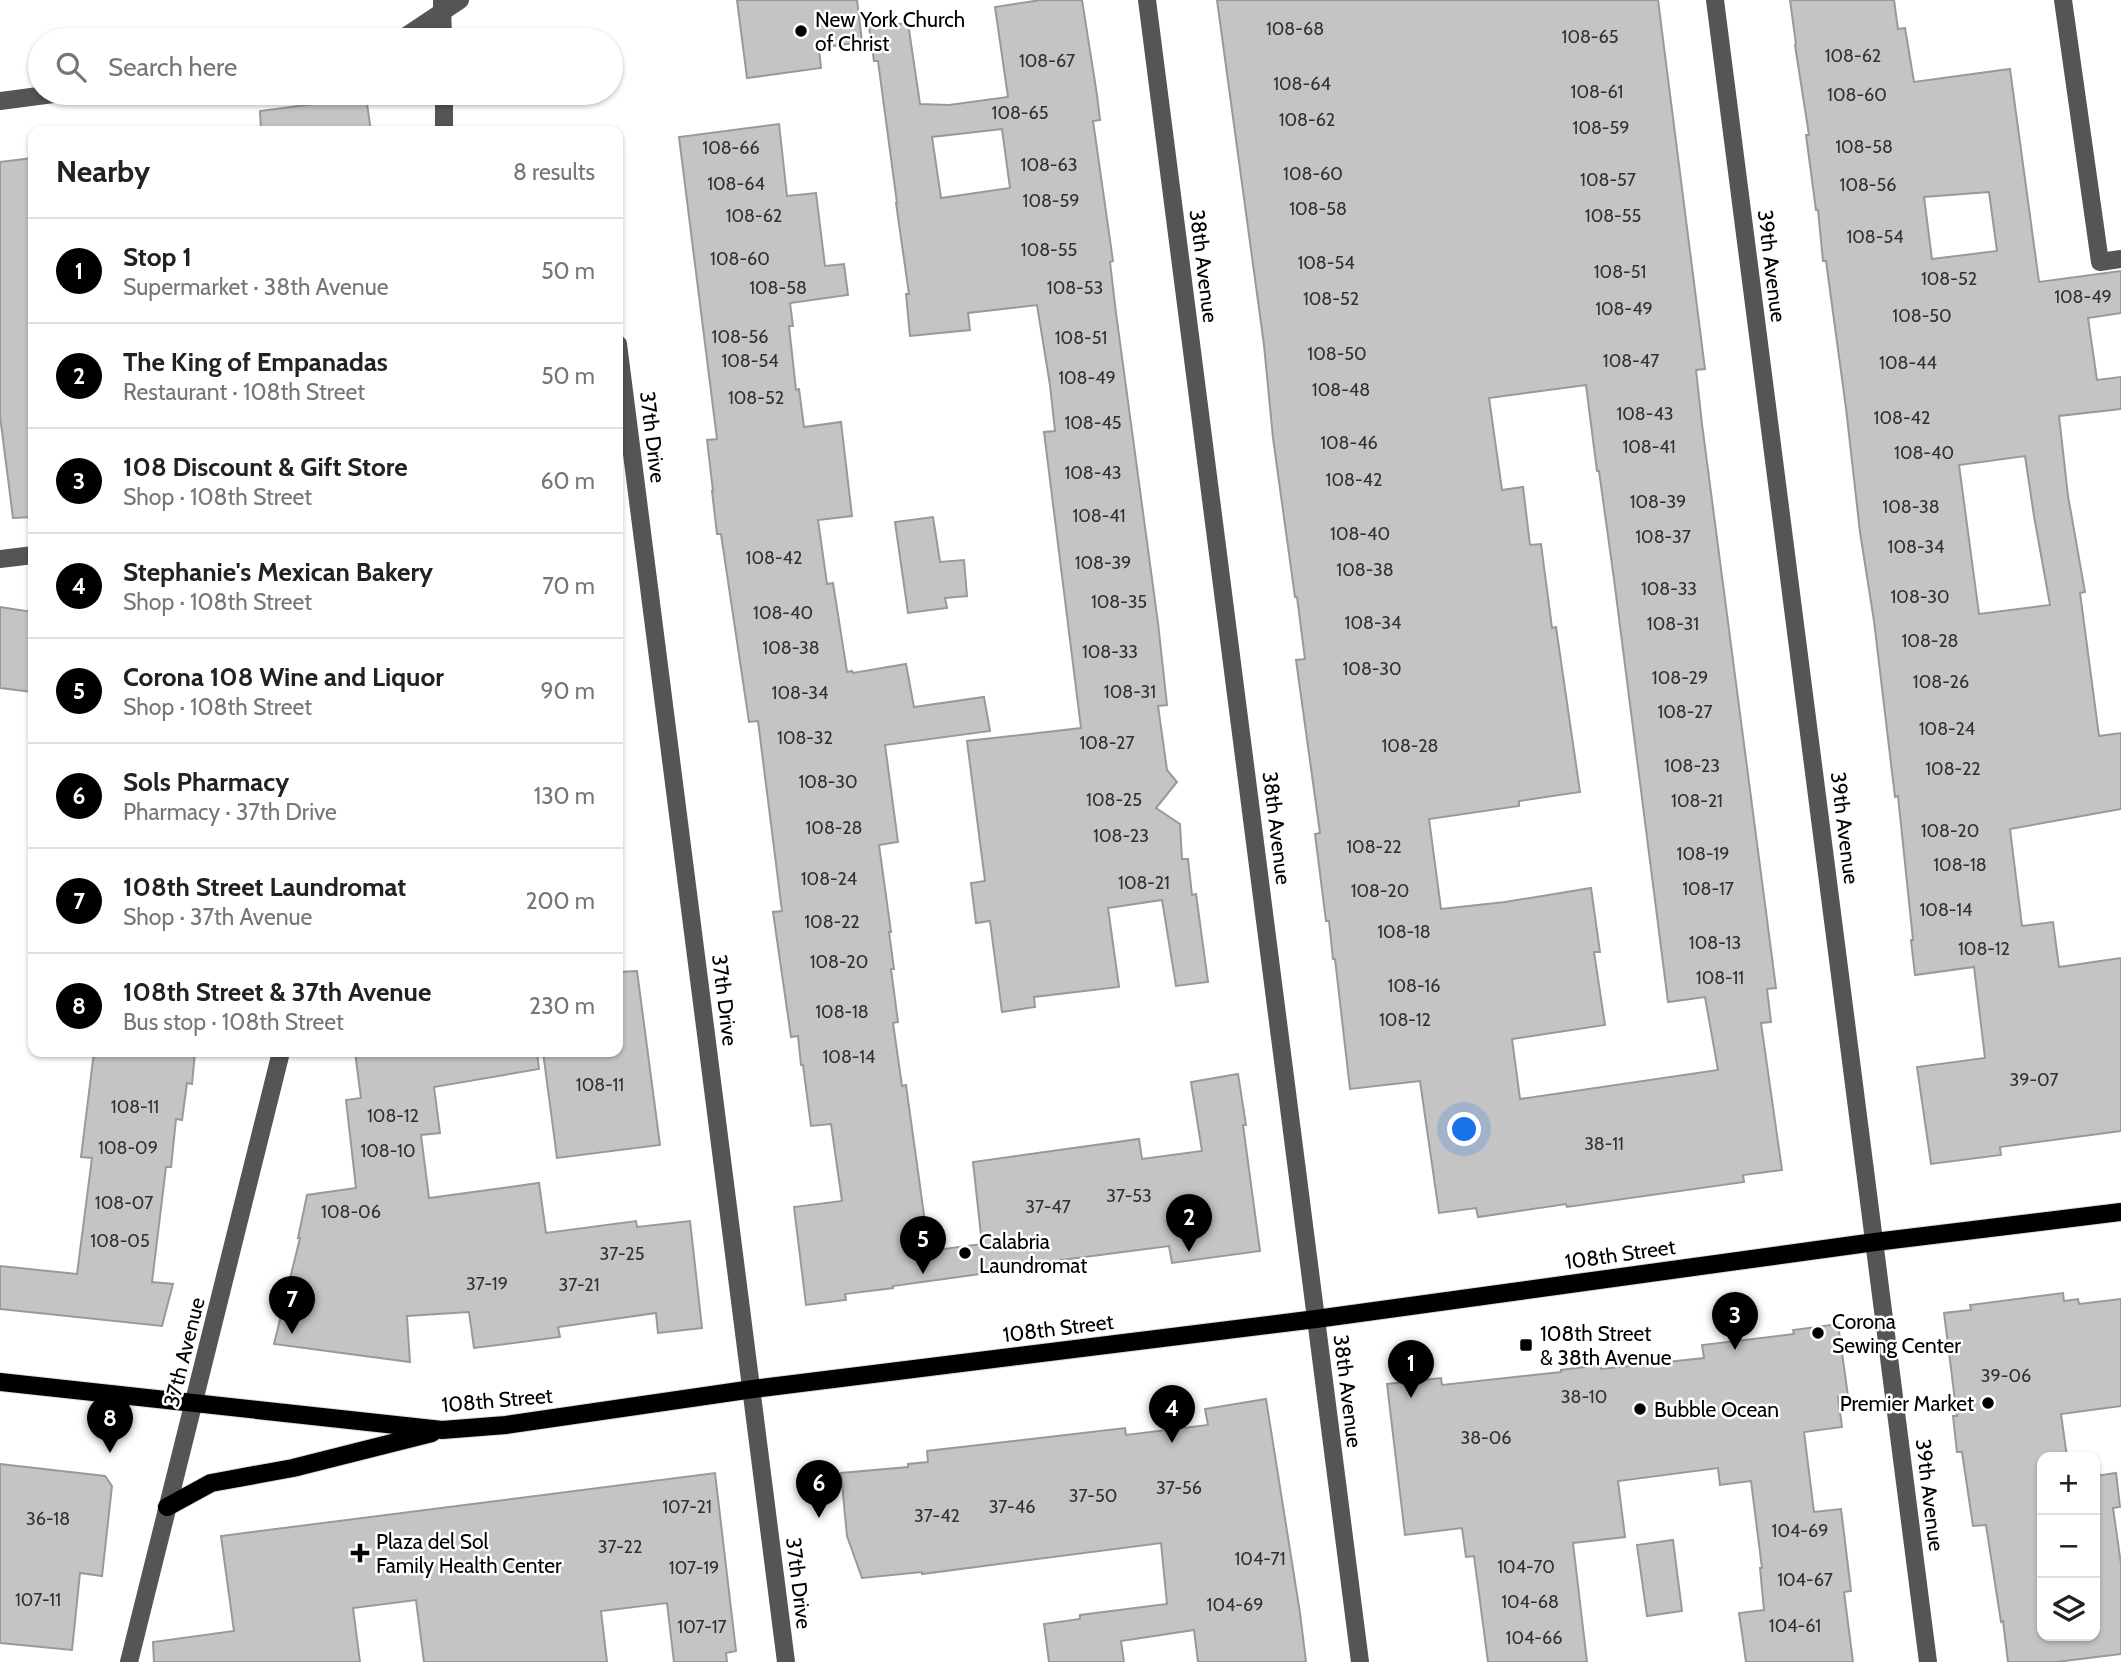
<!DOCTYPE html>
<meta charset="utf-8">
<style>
body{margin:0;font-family:Cabin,sans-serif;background:#f6f6f6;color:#222}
.controls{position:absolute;right:21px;bottom:21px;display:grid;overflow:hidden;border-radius:14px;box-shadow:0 2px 5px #0004}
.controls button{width:63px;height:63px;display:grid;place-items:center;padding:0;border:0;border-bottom:2px solid #e0e0e0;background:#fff;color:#222;font:35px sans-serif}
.you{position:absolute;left:1465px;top:1130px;width:24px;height:24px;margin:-18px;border:5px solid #fff;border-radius:50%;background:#1a73e8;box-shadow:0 0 0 10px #1a73e833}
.badge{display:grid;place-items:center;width:46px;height:46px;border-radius:50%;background:#000;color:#fff;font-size:23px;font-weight:700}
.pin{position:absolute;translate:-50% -58px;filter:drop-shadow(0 2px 4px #0008)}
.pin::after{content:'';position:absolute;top:37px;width:24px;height:21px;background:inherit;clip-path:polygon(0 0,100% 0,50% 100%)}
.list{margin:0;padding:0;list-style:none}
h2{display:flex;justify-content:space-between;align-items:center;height:91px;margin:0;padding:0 28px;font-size:30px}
h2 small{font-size:23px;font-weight:400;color:#767676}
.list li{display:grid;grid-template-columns:46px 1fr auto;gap:21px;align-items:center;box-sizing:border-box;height:105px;padding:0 28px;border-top:2px solid #e0e0e0}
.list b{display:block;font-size:26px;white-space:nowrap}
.list p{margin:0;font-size:23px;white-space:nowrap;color:#767676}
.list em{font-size:23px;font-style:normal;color:#767676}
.icon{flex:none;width:38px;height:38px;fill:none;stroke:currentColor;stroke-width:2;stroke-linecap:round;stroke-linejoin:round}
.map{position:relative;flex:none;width:2121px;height:1662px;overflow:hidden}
.search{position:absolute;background:#fff;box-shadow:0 2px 5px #0004;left:28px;top:28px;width:595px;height:77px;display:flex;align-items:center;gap:18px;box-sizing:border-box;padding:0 24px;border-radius:38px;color:#767676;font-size:26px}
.panel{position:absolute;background:#fff;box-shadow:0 2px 5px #0004;left:28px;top:126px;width:595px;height:931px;border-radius:14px}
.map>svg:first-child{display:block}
</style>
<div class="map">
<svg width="2121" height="1662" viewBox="0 0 2121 1662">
<rect width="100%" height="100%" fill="#fff"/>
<g fill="#c4c4c4" stroke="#999" stroke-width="2" fill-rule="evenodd">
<polygon points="737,0 857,0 862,42 819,48 821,68 747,78"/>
<path d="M1041 0H1082L1097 95 1100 120 1093 121 1113 261 1110 262 1116 313 1158 623 1167 705 1158 706 1167 770 1177 782 1156 808 1180 824 1182 859H1188L1192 895 1196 894 1208 982 1176 986 1162 900 1108 908 1119 987 1034 997 1035 1007 1002 1012 990 921 976 923 971 883 985 881 967 741 1081 728 1044 432 1055 431 1050 385 1037 305 968 313 970 330 910 336 906 294H909L896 203H897L878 61H874L869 27 908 23 920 104 949 105 1008 97 995 7ZM1002 129 1010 188 941 198 932 137Z"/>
<path d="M1217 0H1658L1705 369 1696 370 1702 424 1776 988 1767 989 1771 1022 1761 1023 1782 1170 1743 1175 1744 1182 1567 1207 1566 1204 1478 1217 1476 1208 1439 1213 1420 1081 1350 1089 1335 959H1333L1329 921H1326L1315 834 1320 833 1296 660 1305 659 1297 597H1295L1273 438 1264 345ZM1586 385 1597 471H1599L1614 579 1668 1002 1705 997 1718 1070 1520 1099 1512 1039 1605 1025 1594 952H1600L1591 888 1505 902 1441 909 1429 819 1519 806V801L1580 792 1556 627 1552 628 1541 544 1530 545 1523 487 1502 490 1489 398Z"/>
<path d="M1790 0H1894L1898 29 1905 28 1914 82 2010 69 2039 282 2121 271V313L2088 318 2097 380 2121 377V409L2059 416 2068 496 2085 592 2080 593 2099 736 2121 733V809L2010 829 2022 926 2053 922 2059 967 2121 958V1131L2000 1147 2001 1155 1931 1164 1917 1067 1985 1058 1974 967 1915 975 1911 940H1913L1898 796 1895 797 1874 621 1860 532 1846 408 1826 261H1823L1818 210H1816L1806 135H1809L1795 45 1796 44ZM1989 192 1997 251 1932 259 1924 197ZM2025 456 2034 516 2050 605 1979 614 1959 465Z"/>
<polygon points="366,97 371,131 261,131 260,111"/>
<polygon points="779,124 787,196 816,193 825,266 844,264 848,295 790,303 793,326 789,326 796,390 799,389 804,427 841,422 852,516 818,520 827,584 833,583 847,672 852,671 853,673 906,664 914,707 984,697 990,731 885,745 898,842 879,845 891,932 889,932 894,969 891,969 898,1022 893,1023 902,1086 906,1085 929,1251 982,1244 973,1162 1139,1139 1142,1159 1202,1151 1191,1082 1238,1074 1246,1125 1243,1125 1260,1251 1172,1263 1169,1246 1031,1264 1031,1267 893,1286 893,1288 845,1294 846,1300 806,1305 794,1207 842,1201 831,1124 811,1126 803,1065 801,1065 798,1036 791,1037 773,912 782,911 758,721 749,722 721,534 717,534 712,491 713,491 707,440 717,439 679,137"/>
<polygon points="33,158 33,517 13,518 0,416 0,162"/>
<polygon points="933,517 940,562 964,560 967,596 945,598 947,608 908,613 895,522"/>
<polygon points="0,607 33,612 33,692 0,688"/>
<polygon points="637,971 660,1145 557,1158 543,1052 618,1052 618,972"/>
<polygon points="94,1052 195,1052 192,1084 187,1083 182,1120 176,1119 171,1167 166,1167 152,1282 173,1284 162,1326 0,1309 0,1266 77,1274 92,1158 81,1157"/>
<polygon points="355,1052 537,1052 539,1069 434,1087 440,1133 421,1135 429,1198 539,1183 546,1233 636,1221 637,1227 690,1221 702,1328 658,1333 656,1313 558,1327 560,1337 474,1348 469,1312 407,1316 410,1362 274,1344 300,1238 298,1238 307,1195 356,1188 346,1100 361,1098"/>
<polygon points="2063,1293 2064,1301 2078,1299 2079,1304 2121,1299 2121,1406 2061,1414 2067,1457 2042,1457 2042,1636 2095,1636 2095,1476 2116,1473 2120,1507 2113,1508 2121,1564 2121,1654 2056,1662 2008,1662 2003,1621 2001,1622 1986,1525 1973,1526 1962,1452 1957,1452 1953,1416 1957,1416 1944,1313 1971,1310 1970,1305"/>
<polygon points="1838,1324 1848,1396 1838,1397 1842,1427 1804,1432 1814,1512 1841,1509 1851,1591 1844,1592 1853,1662 1746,1662 1739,1613 1764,1610 1760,1568 1762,1568 1751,1481 1720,1485 1718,1468 1618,1481 1625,1537 1573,1543 1587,1662 1488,1662 1474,1556 1466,1557 1462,1528 1405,1535 1387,1384 1441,1378 1442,1385 1561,1372 1561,1370 1600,1365 1601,1369 1704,1358 1702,1345 1794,1334 1793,1330"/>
<polygon points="1266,1399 1300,1613 1306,1662 1198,1662 1194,1630 1121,1641 1124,1662 1049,1662 1044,1624 1080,1619 1080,1615 1167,1604 1161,1543 922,1574 922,1572 862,1578 847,1536 841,1473 908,1467 908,1464 928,1462 927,1451 1125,1428 1126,1435 1208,1425 1205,1409"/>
<polygon points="0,1464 105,1476 112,1486 102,1576 80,1573 72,1650 0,1643"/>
<polygon points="715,1473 736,1651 726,1653 727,1662 674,1662 667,1603 601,1611 607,1662 424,1662 416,1600 353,1608 360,1662 154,1662 153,1642 234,1631 221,1536"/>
<polygon points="1673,1540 1682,1611 1647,1616 1637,1545"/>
</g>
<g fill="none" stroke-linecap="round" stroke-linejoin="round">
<g stroke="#dbdbdb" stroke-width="20">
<g id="major">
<polyline points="0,1382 442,1430 506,1425 753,1389 1316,1319 1875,1242 2121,1212"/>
<polyline points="167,1507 211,1483 293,1468 432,1433"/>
</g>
</g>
<g stroke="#555" stroke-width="18">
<polyline points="1147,0 1360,1662"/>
<polyline points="1715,0 1928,1662"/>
<polyline points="2063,0 2100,262 2121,259"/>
<polyline points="442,2 443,40"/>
<polyline points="400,40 460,0"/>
<polyline points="444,93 444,131"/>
<polyline points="0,101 61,93"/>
<polyline points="618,344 786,1662"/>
<polyline points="0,559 33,555"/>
<polyline points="129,1662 281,1052"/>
</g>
<use href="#major" stroke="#000" stroke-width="18"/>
</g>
<g fill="#000" stroke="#fff" stroke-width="2.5">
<circle cx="801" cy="31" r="7"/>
<circle cx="965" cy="1253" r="7"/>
<circle cx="1818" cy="1333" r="7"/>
<rect x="1519" y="1338" width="14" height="14" rx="3.5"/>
<circle cx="1988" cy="1403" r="7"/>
<circle cx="1640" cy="1409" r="7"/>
<path d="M356.5 1542.5h7v7h7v7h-7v7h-7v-7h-7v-7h7z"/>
</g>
<g text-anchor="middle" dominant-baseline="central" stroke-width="5" stroke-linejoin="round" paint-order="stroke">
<g font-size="18" fill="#313131">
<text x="1295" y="29">108-68</text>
<text x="1590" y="37">108-65</text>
<text x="1853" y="56">108-62</text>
<text x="1047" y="61">108-67</text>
<text x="1302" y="84">108-64</text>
<text x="1597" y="92">108-61</text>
<text x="1857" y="95">108-60</text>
<text x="1020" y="113">108-65</text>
<text x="1307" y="120">108-62</text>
<text x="1601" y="128">108-59</text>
<text x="1864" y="147">108-58</text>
<text x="731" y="148">108-66</text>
<text x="1049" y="165">108-63</text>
<text x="1313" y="174">108-60</text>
<text x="1608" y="180">108-57</text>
<text x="736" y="184">108-64</text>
<text x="1868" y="185">108-56</text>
<text x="1051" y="201">108-59</text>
<text x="1318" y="209">108-58</text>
<text x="754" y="216">108-62</text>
<text x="1613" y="216">108-55</text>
<text x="1875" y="237">108-54</text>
<text x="1049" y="250">108-55</text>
<text x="740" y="259">108-60</text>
<text x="1326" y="263">108-54</text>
<text x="1620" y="272">108-51</text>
<text x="1949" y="279">108-52</text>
<text x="778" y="288">108-58</text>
<text x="1075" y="288">108-53</text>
<text x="2083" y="297">108-49</text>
<text x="1331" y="299">108-52</text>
<text x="1624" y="309">108-49</text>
<text x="1922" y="316">108-50</text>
<text x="740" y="337">108-56</text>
<text x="1081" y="338">108-51</text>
<text x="1337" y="354">108-50</text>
<text x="750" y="361">108-54</text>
<text x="1631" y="361">108-47</text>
<text x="1908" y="363">108-44</text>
<text x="1087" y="378">108-49</text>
<text x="1341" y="390">108-48</text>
<text x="756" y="398">108-52</text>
<text x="1645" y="414">108-43</text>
<text x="1902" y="418">108-42</text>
<text x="1093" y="423">108-45</text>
<text x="1349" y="443">108-46</text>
<text x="1649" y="447">108-41</text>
<text x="1924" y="453">108-40</text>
<text x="1093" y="473">108-43</text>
<text x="1354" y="480">108-42</text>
<text x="1658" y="502">108-39</text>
<text x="1911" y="507">108-38</text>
<text x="1099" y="516">108-41</text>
<text x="1360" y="534">108-40</text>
<text x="1663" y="537">108-37</text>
<text x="1916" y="547">108-34</text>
<text x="774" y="558">108-42</text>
<text x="1103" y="563">108-39</text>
<text x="1365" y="570">108-38</text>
<text x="1669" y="589">108-33</text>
<text x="1920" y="597">108-30</text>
<text x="1119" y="602">108-35</text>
<text x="783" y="613">108-40</text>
<text x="1373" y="623">108-34</text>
<text x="1673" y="624">108-31</text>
<text x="1930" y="641">108-28</text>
<text x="791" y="648">108-38</text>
<text x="1110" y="652">108-33</text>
<text x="1372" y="669">108-30</text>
<text x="1680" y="678">108-29</text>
<text x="1941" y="682">108-26</text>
<text x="1130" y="692">108-31</text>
<text x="800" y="693">108-34</text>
<text x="1685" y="712">108-27</text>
<text x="1947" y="729">108-24</text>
<text x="805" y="738">108-32</text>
<text x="1107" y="743">108-27</text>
<text x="1410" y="746">108-28</text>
<text x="1692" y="766">108-23</text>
<text x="1953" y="769">108-22</text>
<text x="828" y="782">108-30</text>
<text x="1114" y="800">108-25</text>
<text x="1697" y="801">108-21</text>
<text x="834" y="828">108-28</text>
<text x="1950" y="831">108-20</text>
<text x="1121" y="836">108-23</text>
<text x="1374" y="847">108-22</text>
<text x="1703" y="854">108-19</text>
<text x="1960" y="865">108-18</text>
<text x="829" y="879">108-24</text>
<text x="1144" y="883">108-21</text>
<text x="1708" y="889">108-17</text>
<text x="1380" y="891">108-20</text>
<text x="1946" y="910">108-14</text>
<text x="832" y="922">108-22</text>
<text x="1404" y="932">108-18</text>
<text x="1715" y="943">108-13</text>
<text x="1984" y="949">108-12</text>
<text x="839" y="962">108-20</text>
<text x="1720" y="978">108-11</text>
<text x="1414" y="986">108-16</text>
<text x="842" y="1012">108-18</text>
<text x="1405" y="1020">108-12</text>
<text x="849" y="1057">108-14</text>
<text x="2034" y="1080">39-07</text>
<text x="600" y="1085">108-11</text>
<text x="135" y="1107">108-11</text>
<text x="393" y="1116">108-12</text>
<text x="1604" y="1144">38-11</text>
<text x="128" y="1148">108-09</text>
<text x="388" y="1151">108-10</text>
<text x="1129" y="1196">37-53</text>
<text x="124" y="1203">108-07</text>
<text x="1048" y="1207">37-47</text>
<text x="351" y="1212">108-06</text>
<text x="120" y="1241">108-05</text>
<text x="622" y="1254">37-25</text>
<text x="487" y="1284">37-19</text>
<text x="579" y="1285">37-21</text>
<text x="2006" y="1376">39-06</text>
<text x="1584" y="1397">38-10</text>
<text x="1486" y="1438">38-06</text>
<text x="1179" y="1488">37-56</text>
<text x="1093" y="1496">37-50</text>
<text x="687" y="1507">107-21</text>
<text x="1012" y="1507">37-46</text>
<text x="937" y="1516">37-42</text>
<text x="48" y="1519">36-18</text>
<text x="1800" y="1531">104-69</text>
<text x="620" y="1547">37-22</text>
<text x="1260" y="1559">104-71</text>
<text x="1526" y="1567">104-70</text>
<text x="694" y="1568">107-19</text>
<text x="1805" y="1580">104-67</text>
<text x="38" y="1600">107-11</text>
<text x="1530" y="1602">104-68</text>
<text x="1235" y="1605">104-69</text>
<text x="1795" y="1626">104-61</text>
<text x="702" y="1627">107-17</text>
<text x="1534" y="1638">104-66</text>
</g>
<g font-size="21" fill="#000" stroke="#fff" text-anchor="start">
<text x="815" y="19">New York Church<tspan x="815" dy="24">of Christ</tspan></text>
<text x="979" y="1241">Calabria<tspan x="979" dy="24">Laundromat</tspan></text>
<text x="1832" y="1321">Corona<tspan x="1832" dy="24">Sewing Center</tspan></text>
<text x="1540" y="1333">108th Street<tspan x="1540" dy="24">&amp; 38th Avenue</tspan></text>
<text x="1974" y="1403" text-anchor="end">Premier Market</text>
<text x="1654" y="1409">Bubble Ocean</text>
<text x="376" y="1541">Plaza del Sol<tspan x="376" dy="24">Family Health Center</tspan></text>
</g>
<g font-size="21" fill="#000" stroke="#fff">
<text transform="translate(1204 266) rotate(83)">38th Avenue</text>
<text transform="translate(1772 266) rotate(83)">39th Avenue</text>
<text transform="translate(653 437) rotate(83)">37th Drive</text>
<text transform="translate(1277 828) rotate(83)">38th Avenue</text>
<text transform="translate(1845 828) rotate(83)">39th Avenue</text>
<text transform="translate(725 1000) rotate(83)">37th Drive</text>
<text transform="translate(1620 1254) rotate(-8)">108th Street</text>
<text transform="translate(1058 1328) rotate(-7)">108th Street</text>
<text transform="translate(184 1352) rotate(-76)">37th Avenue</text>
<text transform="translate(1348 1391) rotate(83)">38th Avenue</text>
<text transform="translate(497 1400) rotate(-5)">108th Street</text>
<text transform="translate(1930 1495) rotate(83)">39th Avenue</text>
<text transform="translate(799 1583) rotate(83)">37th Drive</text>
</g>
</g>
</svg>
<div class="controls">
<button>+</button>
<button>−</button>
<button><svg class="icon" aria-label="layers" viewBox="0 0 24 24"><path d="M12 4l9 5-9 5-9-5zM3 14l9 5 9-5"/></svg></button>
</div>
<div class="you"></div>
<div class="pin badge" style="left:1411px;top:1398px">1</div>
<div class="pin badge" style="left:1189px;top:1252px">2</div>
<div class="pin badge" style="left:1735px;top:1350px">3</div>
<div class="pin badge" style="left:1172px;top:1443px">4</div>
<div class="pin badge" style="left:923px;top:1274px">5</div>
<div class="pin badge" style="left:819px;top:1518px">6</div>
<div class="pin badge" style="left:292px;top:1334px">7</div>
<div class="pin badge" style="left:110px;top:1453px">8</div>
<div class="search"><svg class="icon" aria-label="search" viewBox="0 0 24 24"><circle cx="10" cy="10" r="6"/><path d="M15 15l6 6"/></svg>Search here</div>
<section class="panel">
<h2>Nearby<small>8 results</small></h2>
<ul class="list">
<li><span class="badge">1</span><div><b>Stop 1</b><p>Supermarket · 38th Avenue</p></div><em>50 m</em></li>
<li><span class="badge">2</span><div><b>The King of Empanadas</b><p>Restaurant · 108th Street</p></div><em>50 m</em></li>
<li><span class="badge">3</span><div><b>108 Discount &amp; Gift Store</b><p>Shop · 108th Street</p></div><em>60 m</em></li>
<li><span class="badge">4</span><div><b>Stephanie's Mexican Bakery</b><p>Shop · 108th Street</p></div><em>70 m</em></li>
<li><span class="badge">5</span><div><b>Corona 108 Wine and Liquor</b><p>Shop · 108th Street</p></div><em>90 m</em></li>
<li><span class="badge">6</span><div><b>Sols Pharmacy</b><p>Pharmacy · 37th Drive</p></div><em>130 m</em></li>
<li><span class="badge">7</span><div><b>108th Street Laundromat</b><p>Shop · 37th Avenue</p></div><em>200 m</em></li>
<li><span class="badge">8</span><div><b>108th Street &amp; 37th Avenue</b><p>Bus stop · 108th Street</p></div><em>230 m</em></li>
</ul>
</section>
</div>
